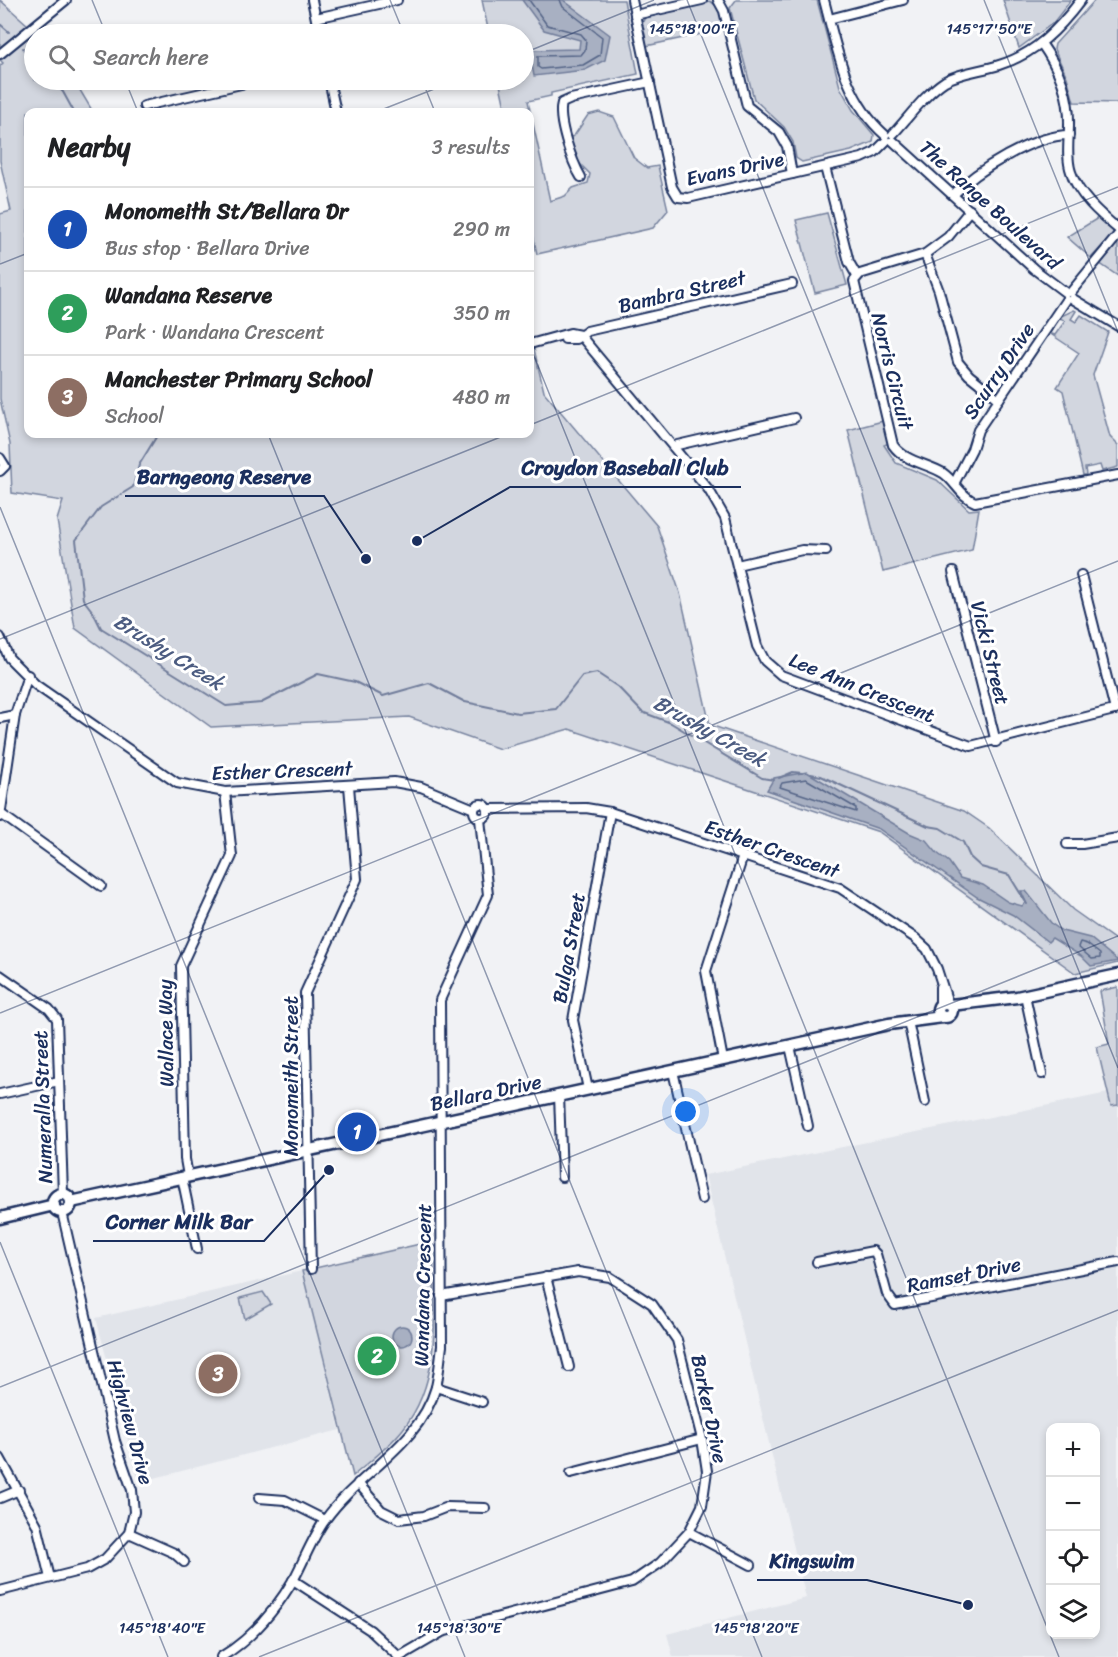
<!DOCTYPE html>
<meta charset="utf-8">
<style>
body{margin:0;font-family:Sriracha,sans-serif;background:#f6f6f6;color:#202124}
.controls{position:absolute;right:18px;bottom:18px;display:grid;overflow:hidden;border-radius:12px;box-shadow:0 3px 9px #0003}
.controls button{width:54px;height:54px;display:grid;place-items:center;padding:0;border:0;border-bottom:2px solid #e0e0e0;background:#fff;color:#202124;font:30px sans-serif}
.you{position:absolute;left:686px;top:1112px;width:21px;height:21px;margin:-15px;border:4px solid #fff;border-radius:50%;background:#1a73e8;box-shadow:0 0 0 9px #1a73e833}
.badge{display:grid;place-items:center;width:39px;height:39px;border-radius:50%;background:#1b2f5e;color:#fff;font-size:20px;font-weight:700}
.pin{position:absolute;translate:-50% -50%;border:3px solid #fff;box-shadow:0 2px 6px #0006}
.list{margin:0;padding:0;list-style:none}
h2{display:flex;justify-content:space-between;align-items:center;height:78px;margin:0;padding:0 24px;font-size:26px}
h2 small{font-size:20px;font-weight:400;color:#757577}
.list li{display:grid;grid-template-columns:39px 1fr auto;gap:18px;align-items:center;box-sizing:border-box;height:84px;padding:0 24px;border-top:2px solid #e0e0e0}
.list b{display:block;font-size:22px;white-space:nowrap}
.list p{margin:0;font-size:20px;white-space:nowrap;color:#757577}
.list em{font-size:20px;font-style:normal;color:#757577}
.icon{flex:none;width:33px;height:33px;fill:none;stroke:currentColor;stroke-width:2;stroke-linecap:round;stroke-linejoin:round}
.map{position:relative;flex:none;width:1118px;height:1657px;overflow:hidden}
.search{position:absolute;background:#fff;box-shadow:0 3px 9px #0003;left:24px;top:24px;width:510px;height:66px;display:flex;align-items:center;gap:15px;box-sizing:border-box;padding:0 21px;border-radius:33px;color:#757577;font-size:22px}
.panel{position:absolute;background:#fff;box-shadow:0 3px 9px #0003;left:24px;top:108px;width:510px;height:330px;border-radius:12px}
.map>svg:first-child{display:block}
</style>
<div class="map">
<svg width="1118" height="1657" viewBox="0 0 1118 1657">
<rect width="100%" height="100%" fill="#f1f2f5"/>
<filter id="ink" filterUnits="userSpaceOnUse"><feTurbulence type="fractalNoise" baseFrequency=".0167" numOctaves="2"/><feDisplacementMap in="SourceGraphic" scale="12" xChannelSelector="R" yChannelSelector="G"/><feConvolveMatrix kernelMatrix="1 2 1 2 8 2 1 2 1" color-interpolation-filters="sRGB"/></filter>
<g filter="url(#ink)">
<g fill="#e1e4ea" fill-rule="evenodd">
<path d="M1108 1093 1111 1106 1118 1105V1657H673L667 1634 806 1598 705 1175ZM1050 1428H1096V1634H1050Z"/>
<polygon points="302,1271 340,1430 139,1482 96,1318"/>
</g>
<g fill="#d2d6df" stroke="#76829e" stroke-width="1.5">
<polygon points="0,0 38,34 34,34 34,80 74,80 93,112 28,112 28,434 530,434 530,350 534,349 544,392 657,526 680,593 710,725 964,811 989,828 1073,910 1118,942 1118,963 1075,973 879,832 569,729 500,749 409,717 211,727 75,628 57,520 63,501 12,493 10,444 0,399 0,214 11,211 0,161 0,66 3,63 0,60"/>
<polygon points="482,0 624,0 638,74 551,93 551,96 528,101 550,201 565,196 573,188 588,183 590,174 576,160 570,137 574,136 588,115 599,112 614,117 634,158 647,168 658,166 668,210 653,228 537,254 530,221 530,112 506,112 499,80 524,80 524,34 489,34"/>
<polygon points="736,0 817,0 840,87 853,110 874,135 873,142 851,151 802,162 796,158 793,142 784,127 754,99 730,8"/>
<polygon points="1003,0 1071,0 1053,23 1019,48"/>
<polygon points="1095,0 1118,0 1118,103 1074,102 1067,77 1054,49 1055,44"/>
<polygon points="710,1 720,9 725,29 646,46 642,24 645,17"/>
<polygon points="827,213 847,285 815,293 796,220"/>
<polygon points="1098,218 1116,231 1091,258 1067,237"/>
<polygon points="1118,240 1118,276 1099,263"/>
<polygon points="1074,310 1076,311 1071,319 1076,322 1081,315 1108,332 1093,375 1110,437 1118,445 1118,467 1102,471 1100,465 1085,468 1086,475 1083,475 1063,391 1057,387 1079,353 1049,333 1055,335 1065,321 1059,317"/>
<polygon points="883,421 889,443 884,445 896,463 937,480 969,510 979,509 972,550 883,572 848,430"/>
<polygon points="1118,987 1118,1105 1111,1106 1097,1047 1109,1044 1100,991"/>
<path d="M433 1241C433 1303 445 1377 403 1429 388 1448 370 1461 353 1476L302 1271Z"/>
<polygon points="263,1292 271,1304 245,1319 240,1298"/>
</g>
<g fill="#a8b0c2" stroke="#707c9a" stroke-width="1.5">
<polygon points="522,0 563,0 610,35 605,60 585,70 534,76 529,50 579,49 580,40 544,30"/>
<polygon points="807,772 909,833 926,840 937,853 949,862 960,878 983,885 1008,902 1022,906 1026,902 1021,891 1026,891 1052,924 1062,931 1090,938 1118,961 1091,966 1081,956 1052,938 1048,942 1013,915 977,897 879,829 767,790 774,778"/>
<circle cx="402" cy="1336" r="10"/>
<polygon points="384,1349 391,1349 397,1364 385,1365"/>
</g>
<g fill="none" stroke-linecap="round" stroke-linejoin="round">
<g stroke="#536386" stroke-width="1.5">
<polyline points="529,0 547,25 581,34 586,40 585,50 581,55 538,56 538,67 541,69 583,65 600,55 602,37 563,7 560,0"/>
<polygon points="806,779 856,808 856,812 780,787 782,783"/>
<polygon points="1080,942 1087,944 1100,954 1100,958 1092,959 1078,947"/>
</g>
<g stroke="#707c9a" stroke-width="2">
<polyline points="0,24 9,32"/>
<polyline points="23,48 34,61"/>
<polyline points="52,80 63,92 74,112"/>
<polyline points="158,434 139,465 133,487 101,507 76,540 83,599 93,612 101,628 226,706 261,703 318,674 355,682 383,696 429,683 465,702 518,713 556,709 582,676 597,673 618,687 642,712 671,723 762,778 774,780"/>
<polyline points="811,774 821,776 928,826 940,828 963,842 970,857 981,867 1009,875 1027,904"/>
<polyline points="779,778 793,772 802,773"/>
</g>
<g stroke="#1b2f5e" stroke-width="12">
<g id="street">
<polyline points="312,0 319,34"/>
<polyline points="632,0 672,187 678,197 688,198 862,158 875,152 886,141"/>
<polyline points="718,0 724,11 747,106 779,132 787,146 792,174"/>
<path d="M824 0C837 49 845 100 885 135"/>
<polyline points="635,15 702,0"/>
<polyline points="316,18 397,0"/>
<polyline points="829,19 903,0"/>
<path d="M1041 43C1058 67 1070 95 1069 125 1069 140 1066 158 1071 172 1078 195 1100 214 1118 229"/>
<polyline points="0,54 66,0"/>
<polyline points="329,80 336,112"/>
<polyline points="144,106 259,80"/>
<path d="M893 134C909 117 925 94 945 81 961 72 981 71 999 65 1035 54 1059 29 1081 0"/>
<polyline points="893,141 1034,269 1066,293"/>
<polyline points="825,167 849,262 857,276"/>
<path d="M581 177C572 162 557 120 562 103L571 99 650 82"/>
<path d="M953 195C977 170 1034 135 1069 135"/>
<path d="M970 210 948 237 925 254 860 274 854 281 893 445C905 462 926 463 943 473 955 481 961 497 975 502L1118 475"/>
<polyline points="925,254 939,291 958,362 969,375 999,399"/>
<polyline points="1071,292 1118,235"/>
<polyline points="1073,299 1118,326"/>
<polyline points="565,339 576,339 587,331 792,284"/>
<polyline points="530,344 570,333 580,335 709,490 725,518 757,646 765,661 781,675 971,746 1118,709"/>
<polyline points="673,446 794,418"/>
<polyline points="0,458 5,466 0,471"/>
<polyline points="955,482 972,449 978,430 1066,300"/>
<polyline points="737,565 802,550 826,551"/>
<polyline points="953,572 996,742"/>
<polyline points="1081,575 1115,710"/>
<polyline points="0,637 9,658 36,685 177,783 225,792 394,782 421,787 474,809"/>
<polyline points="0,718 15,715"/>
<circle cx="481" cy="811" r="7"/>
<polyline points="488,809 586,808 610,812 840,888 915,938 927,949 937,969 948,1003"/>
<polyline points="1,814 101,886"/>
<polyline points="0,817 15,715 28,675"/>
<polyline points="1067,844 1082,844 1118,838"/>
<polyline points="0,975 49,1009 57,1019 63,1194"/>
<polyline points="1025,995 1042,1074"/>
<polyline points="940,1005 940,987"/>
<polyline points="908,1021 925,1102"/>
<polyline points="790,1046 808,1126"/>
<polyline points="723,1060 706,971 743,856"/>
<polyline points="673,1071 702,1199"/>
<polyline points="588,1089 573,1020 610,812"/>
<polyline points="0,1094 59,1081"/>
<polyline points="559,1095 562,1177"/>
<polyline points="188,1176 185,1159 181,966 232,856 225,792"/>
<polyline points="182,1177 197,1249"/>
<polyline points="817,1262 873,1251 876,1254 887,1294 895,1305 1118,1262"/>
<polyline points="311,1269 305,993 357,879 349,786"/>
<polyline points="546,1277 569,1367"/>
<polyline points="436,1387 482,1402"/>
<polyline points="0,1458 37,1525 50,1578"/>
<polyline points="571,1473 702,1439"/>
<polyline points="358,1483 381,1510 399,1519 424,1516 447,1507 485,1508"/>
<polyline points="0,1498 19,1490"/>
<polyline points="259,1498 285,1500 325,1520"/>
<polyline points="689,1532 751,1565"/>
<polyline points="129,1533 174,1553 184,1562"/>
<polyline points="293,1580 370,1630 399,1657"/>
<polyline points="0,1591 87,1569 105,1559 129,1533 134,1512 132,1490 115,1441 62,1212"/>
<path d="M221 1657C252 1639 277 1608 295 1577 305 1558 313 1537 325 1520 359 1472 419 1446 436 1387 439 1374 440 1359 442 1346L440 1000 488 895 480 819"/>
<polyline points="399,1657 442,1632 632,1582 660,1563 689,1532 702,1506 707,1471 702,1439 677,1340 652,1304 610,1277 578,1272 441,1296"/>
</g>
</g>
<g stroke="#1b2f5e" stroke-width="15">
<g id="secondary">
<circle cx="945" cy="1010" r="7"/>
<polyline points="951,1005 1017,997 1118,975"/>
<circle cx="62" cy="1203" r="9"/>
<polyline points="71,1202 889,1024 942,1017"/>
<polyline points="0,1218 54,1205"/>
</g>
</g>
<use href="#street" stroke="#fff" stroke-width="8"/>
<use href="#secondary" stroke="#fff" stroke-width="10"/>
</g>
</g>
<path fill="none" stroke="#1b2f5e" stroke-width="1.5" stroke-opacity="0.45" d="M92 0 106 34M390 0 404 34M687 0 1118 1068M984 0 1118 332M524 53 654 0M125 80 138 112M422 80 435 112M376 112 457 80M0 264 28 253M530 346 1059 1657M530 425 1118 187M268 434 762 1657M0 507 465 1657M0 639 508 434M0 1013 1118 561M0 1242 168 1657M0 1387 1118 936M259 1657 1118 1310"/>
<g text-anchor="middle" dominant-baseline="central" stroke-width="6" stroke-linejoin="round" paint-order="stroke">
<g font-size="20" fill="#1b2f5e" stroke="#fff">
<text transform="translate(735 169) rotate(-12)">Evans Drive</text>
<text transform="translate(990 205) rotate(42)">The Range Boulevard</text>
<text transform="translate(682 292) rotate(-13)">Bambra Street</text>
<text transform="translate(892 371) rotate(76)">Norris Circuit</text>
<text transform="translate(999 371) rotate(-56)">Scurry Drive</text>
<text transform="translate(990 653) rotate(76)">Vicki Street</text>
<text transform="translate(862 688) rotate(22)">Lee Ann Crescent</text>
<text transform="translate(282 771) rotate(-2)">Esther Crescent</text>
<text transform="translate(772 849) rotate(19)">Esther Crescent</text>
<text transform="translate(569 948) rotate(-80)">Bulga Street</text>
<text transform="translate(166 1033) rotate(-91)">Wallace Way</text>
<text transform="translate(291 1076) rotate(-90)">Monomeith Street</text>
<text transform="translate(486 1093) rotate(-12)">Bellara Drive</text>
<text transform="translate(43 1107) rotate(-92)">Numeralla Street</text>
<text transform="translate(964 1275) rotate(-11)">Ramset Drive</text>
<text transform="translate(423 1285) rotate(-89)">Wandana Crescent</text>
<text transform="translate(709 1409) rotate(78)">Barker Drive</text>
<text transform="translate(130 1422) rotate(75)">Highview Drive</text>
</g>
<g font-size="21" font-style="italic" fill="#4c5c81" stroke="#fff">
<text transform="translate(169 652) rotate(32)">Brushy Creek</text>
<text transform="translate(710 731) rotate(29)">Brushy Creek</text>
</g>
</g>
<g font-size="15" text-anchor="middle" fill="#1b2f5e" stroke="#fff" stroke-width="6" stroke-linejoin="round" paint-order="stroke">
<text x="692" y="34">145°18'00"E</text>
<text x="989" y="34">145°17'50"E</text>
<text x="162" y="1633">145°18'40"E</text>
<text x="459" y="1633">145°18'30"E</text>
<text x="756" y="1633">145°18'20"E</text>
</g>
<path fill="none" stroke="#1b2f5e" stroke-width="2" d="M417 541L510 487H741M366 559L324 496H125M329 1170L264 1241H93M968 1605L867 1580H757"/>
<g fill="#1b2f5e" stroke="#fff" stroke-width="2">
<circle cx="417" cy="541" r="6"/>
<circle cx="366" cy="559" r="6"/>
<circle cx="329" cy="1170" r="6"/>
<circle cx="968" cy="1605" r="6"/>
</g>
<g font-size="21" text-anchor="middle" font-weight="bold" fill="#1b2f5e" stroke="#fff" stroke-width="6" stroke-linejoin="round" paint-order="stroke">
<text x="625" y="475">Croydon Baseball Club</text>
<text x="224" y="484">Barngeong Reserve</text>
<text x="179" y="1229">Corner Milk Bar</text>
<text x="812" y="1568">Kingswim</text>
</g>
</svg>
<div class="controls">
<button>+</button>
<button>−</button>
<button><svg class="icon" aria-label="locate" viewBox="0 0 24 24"><circle cx="12" cy="12" r="6"/><path d="M12 2v4M12 18v4M2 12h4M18 12h4"/></svg></button>
<button><svg class="icon" aria-label="layers" viewBox="0 0 24 24"><path d="M12 4l9 5-9 5-9-5zM3 14l9 5 9-5"/></svg></button>
</div>
<div class="you"></div>
<div class="pin badge" style="left:357px;top:1132px;background:#1a4fb4">1</div>
<div class="pin badge" style="left:377px;top:1356px;background:#2e9e5b">2</div>
<div class="pin badge" style="left:218px;top:1374px;background:#8d6e63">3</div>
<div class="search"><svg class="icon" aria-label="search" viewBox="0 0 24 24"><circle cx="10" cy="10" r="6"/><path d="M15 15l6 6"/></svg>Search here</div>
<section class="panel">
<h2>Nearby<small>3 results</small></h2>
<ul class="list">
<li><span class="badge" style="background:#1a4fb4">1</span><div><b>Monomeith St/Bellara Dr</b><p>Bus stop · Bellara Drive</p></div><em>290 m</em></li>
<li><span class="badge" style="background:#2e9e5b">2</span><div><b>Wandana Reserve</b><p>Park · Wandana Crescent</p></div><em>350 m</em></li>
<li><span class="badge" style="background:#8d6e63">3</span><div><b>Manchester Primary School</b><p>School</p></div><em>480 m</em></li>
</ul>
</section>
</div>
